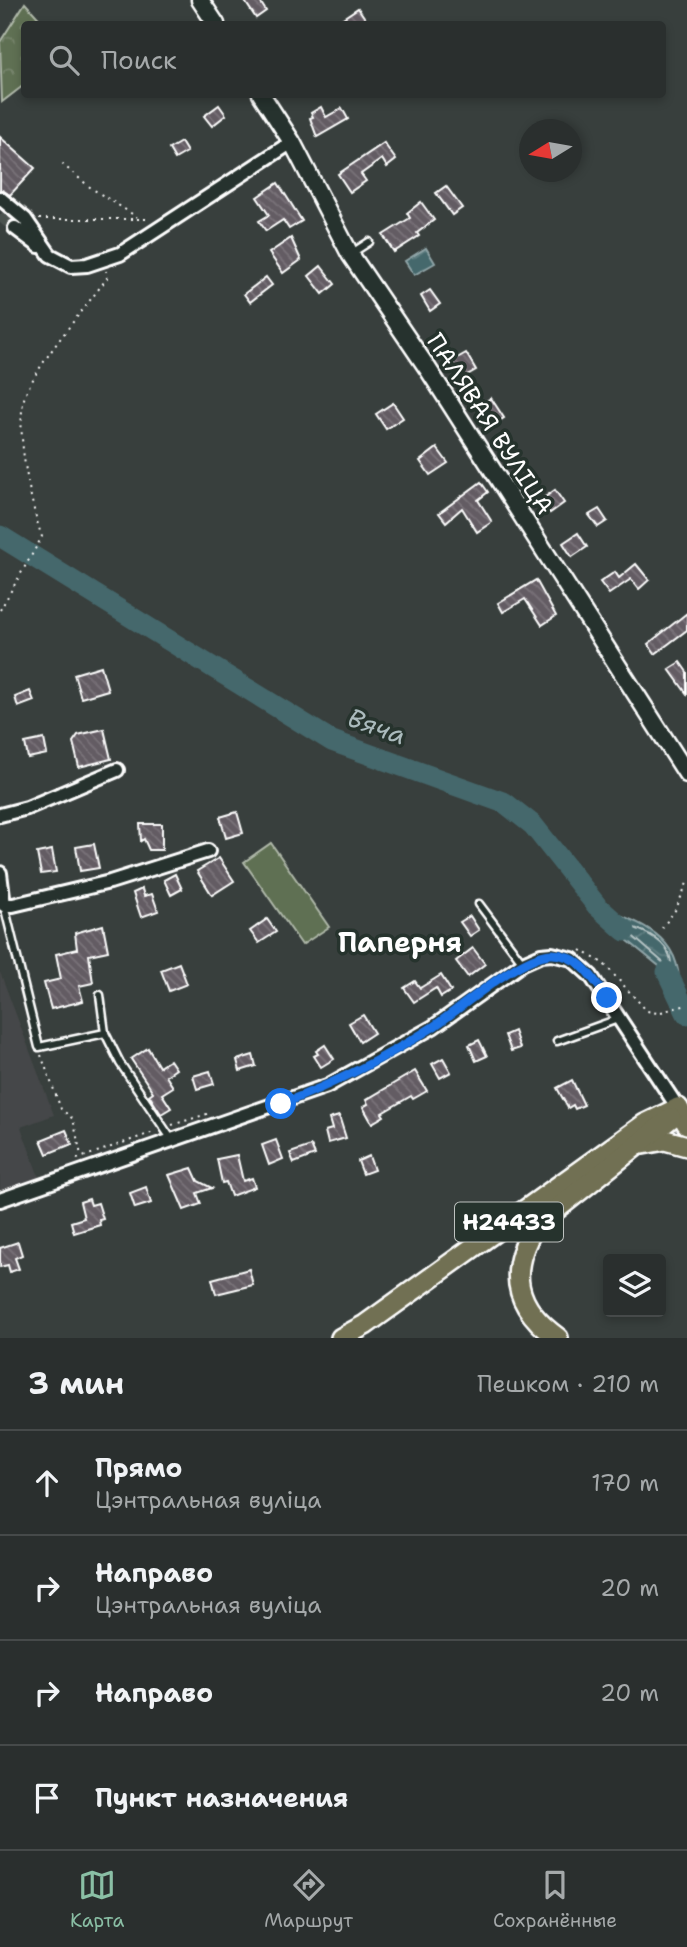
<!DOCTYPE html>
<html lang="ru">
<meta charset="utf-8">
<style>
body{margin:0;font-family:"Shantell Sans",sans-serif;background:#323736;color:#f1f3f6}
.controls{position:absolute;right:21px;bottom:21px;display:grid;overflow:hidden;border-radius:7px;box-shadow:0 4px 10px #0003}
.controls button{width:63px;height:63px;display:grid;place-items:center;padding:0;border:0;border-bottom:2px solid #464a4a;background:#2a2f2e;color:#f1f3f6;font:35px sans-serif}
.compass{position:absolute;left:519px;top:119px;width:63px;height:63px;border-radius:50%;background:#2a2f2e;box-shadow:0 4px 10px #0003;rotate:259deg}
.stop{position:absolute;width:21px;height:21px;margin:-16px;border:5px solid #1a73e8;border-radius:50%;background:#fff}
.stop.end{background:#1a73e8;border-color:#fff;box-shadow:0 2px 7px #0008}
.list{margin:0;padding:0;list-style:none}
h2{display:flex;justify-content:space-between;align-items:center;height:91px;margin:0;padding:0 28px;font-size:30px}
h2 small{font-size:23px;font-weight:400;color:#a5a9aa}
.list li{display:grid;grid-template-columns:46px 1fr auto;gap:21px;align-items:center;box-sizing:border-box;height:105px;padding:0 28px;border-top:2px solid #464a4a}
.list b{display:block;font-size:26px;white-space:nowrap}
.list p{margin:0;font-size:23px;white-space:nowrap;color:#a5a9aa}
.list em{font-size:23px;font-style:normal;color:#a5a9aa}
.icon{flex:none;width:38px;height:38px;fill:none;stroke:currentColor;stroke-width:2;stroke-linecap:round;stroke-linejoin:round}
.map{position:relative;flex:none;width:687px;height:1338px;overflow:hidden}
.search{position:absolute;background:#2a2f2e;box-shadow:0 4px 10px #0003;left:21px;right:21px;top:21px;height:77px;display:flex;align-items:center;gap:18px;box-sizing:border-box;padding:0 24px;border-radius:7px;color:#a5a9aa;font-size:26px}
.sheet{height:511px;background:#2a2f2e}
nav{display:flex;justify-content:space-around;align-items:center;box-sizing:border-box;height:98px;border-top:2px solid #464a4a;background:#2a2f2e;font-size:19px;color:#a5a9aa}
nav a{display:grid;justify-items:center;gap:4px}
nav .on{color:#8abfa5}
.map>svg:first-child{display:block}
</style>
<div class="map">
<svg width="687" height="1338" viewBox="0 0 687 1338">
<defs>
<pattern id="forest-crowns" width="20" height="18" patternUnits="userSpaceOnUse" patternTransform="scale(1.75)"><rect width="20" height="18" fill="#5f7053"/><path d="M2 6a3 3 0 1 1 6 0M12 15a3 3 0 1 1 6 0" fill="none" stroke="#77856d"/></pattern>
<pattern id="water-waves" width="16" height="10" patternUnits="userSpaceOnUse" patternTransform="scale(1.75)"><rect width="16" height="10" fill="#45686c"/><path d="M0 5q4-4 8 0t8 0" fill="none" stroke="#617f82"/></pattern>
<pattern id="building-back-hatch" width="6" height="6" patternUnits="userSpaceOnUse" patternTransform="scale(1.75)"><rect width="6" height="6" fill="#635b63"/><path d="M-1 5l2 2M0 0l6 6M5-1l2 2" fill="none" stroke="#7a747a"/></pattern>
</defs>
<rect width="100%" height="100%" fill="#383f3d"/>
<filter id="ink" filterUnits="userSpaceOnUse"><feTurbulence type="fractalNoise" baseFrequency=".0143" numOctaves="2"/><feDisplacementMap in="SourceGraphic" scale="14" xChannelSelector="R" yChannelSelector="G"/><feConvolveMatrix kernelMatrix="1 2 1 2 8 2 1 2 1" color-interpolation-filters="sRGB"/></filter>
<g filter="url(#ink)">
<polygon fill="#454748" points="0,972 54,1115 21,1127 39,1177 0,1191"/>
<polygon fill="#5f7053" stroke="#afb8a9" stroke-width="2" points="271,843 329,927 302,945 244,862"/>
<polygon fill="url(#forest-crowns)" stroke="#afb8a9" stroke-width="2" points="25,3 44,24 24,24 24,85 2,102 0,42"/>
<g fill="url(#water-waves)" stroke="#8fa4a7" stroke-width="2">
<polygon points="426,248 435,263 414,275 405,261"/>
<path d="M597 906C640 923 687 936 678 997L659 966 622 936Z"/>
</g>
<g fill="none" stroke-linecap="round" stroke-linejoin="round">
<path stroke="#b5c3c4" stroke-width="2" d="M632 927C649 933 671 944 671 964L666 965 629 933 628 929Z"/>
<g stroke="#45686c" stroke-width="21">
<polyline points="0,536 332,741 505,803 533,825 597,906 625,931"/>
<polyline points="667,972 687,1014"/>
</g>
</g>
<g fill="url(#building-back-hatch)" stroke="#fff" stroke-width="2">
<polygon points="244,0 259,0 266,11 256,18"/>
<polygon points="358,8 369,24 334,24"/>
<polygon points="219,105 226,115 212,126 204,116"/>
<polygon points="321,107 326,117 342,108 348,119 317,137 310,118 313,117 311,113"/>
<polygon points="0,137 35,168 10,195 0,189"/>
<polygon points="181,142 187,152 175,159 169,149"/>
<polygon points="384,143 396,160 387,167 382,159 361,174 366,181 350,192 338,174"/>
<polygon points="278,183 302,221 289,229 283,220 266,231 259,221 269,215 257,197"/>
<polygon points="446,186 462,208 452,215 436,193"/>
<polygon points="421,202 434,220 417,233 419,236 394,252 383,235 410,218 407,213"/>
<polygon points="291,238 301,260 283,273 269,253"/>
<polygon points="321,266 335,284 323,294 309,276"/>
<polygon points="266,277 272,285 250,302 244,294"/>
<polygon points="430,290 440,304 430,311 421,296"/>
<polygon points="466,353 476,370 462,378 452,361"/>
<polygon points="491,398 504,418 490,427 477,407"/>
<polygon points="393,403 403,418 386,429 376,414"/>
<polygon points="437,448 448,463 430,475 420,461"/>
<polygon points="481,482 488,492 478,500 492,522 477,532 462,508 446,522 439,513"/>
<polygon points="555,490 564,503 550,513 541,500"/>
<polygon points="599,509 607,521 598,527 589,515"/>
<polygon points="578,533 587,547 572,557 563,543"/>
<polygon points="636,564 649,580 639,589 631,579 609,594 600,582 615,572 619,578"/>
<polygon points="536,580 556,616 542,625 525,599 503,612 498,603"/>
<polygon points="687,613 687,630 655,654 648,644"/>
<polygon points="680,662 687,672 687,694 669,669"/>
<polygon points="101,666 108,690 81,698 74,674"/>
<polygon points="30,691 34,701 18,707 15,697"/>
<polygon points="104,729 111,759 79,767 73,742 78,735"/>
<polygon points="44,739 47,754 28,758 25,743"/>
<polygon points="237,812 243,833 226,838 220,817"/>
<polygon points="140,824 162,824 162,850 149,850 144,839 141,841"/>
<polygon points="94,844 99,868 80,871 76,847"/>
<polygon points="52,850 56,872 41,874 37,853"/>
<polygon points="219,858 234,881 212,895 197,871"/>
<polygon points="175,874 182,889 171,895 164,880"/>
<polygon points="142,889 144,896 152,894 158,911 141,917 133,893"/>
<polygon points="470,916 479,930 470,936 460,922"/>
<polygon points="267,919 276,932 259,943 250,931"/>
<polygon points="103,925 108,951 89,955 93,983 79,986 83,1001 51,1009 44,983 61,979 56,954 77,949 75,933"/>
<polygon points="473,948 485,964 468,977 456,961"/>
<polygon points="179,963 187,984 169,991 161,970"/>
<polygon points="441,975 451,991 441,997 436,988 414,1002 404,988 415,981 420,988"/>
<polygon points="363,1015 374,1033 360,1042 349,1023"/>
<polygon points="514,1031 520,1048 511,1051 505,1035"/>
<polygon points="479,1040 487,1056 476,1061 469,1045"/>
<polygon points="325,1045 334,1059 321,1067 314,1056 318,1054 316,1051"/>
<polygon points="148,1048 159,1067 170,1060 176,1069 166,1076 173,1087 162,1094 171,1108 161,1114 149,1095 153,1092 131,1059"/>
<polygon points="253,1055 256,1066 240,1071 237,1060"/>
<polygon points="443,1058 451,1072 440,1078 432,1064"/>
<polygon points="210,1071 214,1084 197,1089 193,1076"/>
<polygon points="415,1071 427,1091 413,1099 411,1096 382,1113 384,1116 372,1123 363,1107 368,1104 366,1100"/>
<polygon points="572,1080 584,1105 575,1109 573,1105 568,1108 557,1088"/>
<polygon points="339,1116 346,1138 328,1143 325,1131 332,1129 329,1119"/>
<polygon points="66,1130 72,1144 47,1154 41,1140"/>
<polygon points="276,1140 283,1159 269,1165 262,1145"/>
<polygon points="311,1146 315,1155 294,1163 290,1153"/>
<polygon points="237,1155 243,1181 252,1178 255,1187 231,1196 226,1182 222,1183 217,1159"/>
<polygon points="369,1156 374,1170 363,1174 358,1161"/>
<polygon points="192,1168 198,1181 212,1188 197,1193 201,1204 184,1210 169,1175"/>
<polygon points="146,1187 151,1203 135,1208 130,1193"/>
<polygon points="89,1199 91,1205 98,1203 103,1219 99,1220 100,1225 74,1233 71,1222 84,1218 80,1202"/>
<polygon points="18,1242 22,1255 15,1258 19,1269 10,1272 8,1265 0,1267 0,1248"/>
<polygon points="249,1269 253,1285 216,1294 212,1279"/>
</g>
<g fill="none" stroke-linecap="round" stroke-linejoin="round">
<polyline stroke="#4c5250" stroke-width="12" stroke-dasharray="12 6" stroke-linecap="butt" points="0,215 15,228"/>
<g stroke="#fff" stroke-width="11">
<g id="service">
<polyline points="352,253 369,242"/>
<polyline points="479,904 523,963"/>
<polyline points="4,905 39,1047 105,1033"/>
<polyline points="100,995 105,1033 120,1063 172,1140"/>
<polyline points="557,1041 618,1019"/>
</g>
</g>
<g stroke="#fff" stroke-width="18">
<g id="minor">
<polyline points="0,198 25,219 50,255 71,266 87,265 120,254 292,142"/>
<polyline points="15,228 39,246"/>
<polyline points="0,815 27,808 117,770"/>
<polyline points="0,873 4,905 13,905 110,882 208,851"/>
<polyline points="0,1200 327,1086 433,1027 523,963 541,955 552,954 572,959 591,976 678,1108"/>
</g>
</g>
<g stroke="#fff" stroke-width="21">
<g id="secondary">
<polyline points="200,0 216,24"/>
<polyline points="261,94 292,142 350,254 428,369 687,774"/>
</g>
</g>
<g stroke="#fff" stroke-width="24">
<g id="trunk">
<polyline points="678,1108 687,1124"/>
<polyline points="643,1144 665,1140 687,1146"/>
<polyline points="341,1338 365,1325 645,1124 678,1108"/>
<path d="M558 1338C514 1307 507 1271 535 1226L671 1118"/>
</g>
</g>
<g stroke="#fff" stroke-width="2" stroke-dasharray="2 5" stroke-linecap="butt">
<polyline points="62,164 91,188 137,217"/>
<polyline points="39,219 149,219"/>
<path d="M0 610 42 537C31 506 13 423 26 393 43 356 82 312 107 278L106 271"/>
<polyline points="662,928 676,909 687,883"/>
<polyline points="581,950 604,964 647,1011 657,1013 687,1005"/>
<polyline points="41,1055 61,1109 73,1119 81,1155"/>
<polyline points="172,1125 207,1114"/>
<polyline points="77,1159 154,1132"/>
</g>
<use href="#service" stroke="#26332d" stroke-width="6"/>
<use href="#minor" stroke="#26332d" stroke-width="12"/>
<use href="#secondary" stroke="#26332d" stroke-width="16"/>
<use href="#trunk" stroke="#716f52" stroke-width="19"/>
</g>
</g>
<g fill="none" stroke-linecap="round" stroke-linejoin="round" filter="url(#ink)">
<path stroke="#1a73e8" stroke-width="9" d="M281 1104C334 1084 385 1058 433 1027 460 1009 521 955 551 954 578 953 593 978 607 998"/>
</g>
<g text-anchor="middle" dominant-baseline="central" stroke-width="7" stroke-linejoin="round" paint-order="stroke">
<rect fill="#26332d" stroke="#bec2c0" stroke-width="2" x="455" y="1202.5" width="108" height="39" rx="5"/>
<g font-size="23" font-weight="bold" fill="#fff">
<text x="509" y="1222">Н24433</text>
</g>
<g font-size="24" fill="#fff" stroke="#26332d">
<text transform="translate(490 424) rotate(57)">ПАЛЯВАЯ ВУЛІЦА</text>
</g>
<g font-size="26" font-style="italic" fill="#abbbbd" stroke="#26332d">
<text transform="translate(377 726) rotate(20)">Вяча</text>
</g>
<g font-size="28" font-weight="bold" fill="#fff" stroke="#26332d">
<text x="400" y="942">Паперня</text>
</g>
</g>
</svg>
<div class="controls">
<button><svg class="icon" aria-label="layers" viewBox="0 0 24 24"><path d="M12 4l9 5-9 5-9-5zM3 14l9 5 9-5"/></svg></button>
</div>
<svg class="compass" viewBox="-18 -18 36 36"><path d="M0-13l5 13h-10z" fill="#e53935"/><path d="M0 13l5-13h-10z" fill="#a5a9aa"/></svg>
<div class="stop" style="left:281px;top:1104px"></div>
<div class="stop end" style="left:607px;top:998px"></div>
<div class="search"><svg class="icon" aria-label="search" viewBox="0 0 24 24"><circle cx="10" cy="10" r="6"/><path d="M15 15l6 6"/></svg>Поиск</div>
</div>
<section class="sheet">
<h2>3 мин<small>Пешком · 210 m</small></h2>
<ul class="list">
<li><svg class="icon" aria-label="ahead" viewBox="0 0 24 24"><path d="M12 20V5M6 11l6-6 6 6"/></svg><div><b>Прямо</b><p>Цэнтральная вуліца</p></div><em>170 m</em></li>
<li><svg class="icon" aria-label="right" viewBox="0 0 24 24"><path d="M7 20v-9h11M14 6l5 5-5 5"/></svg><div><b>Направо</b><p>Цэнтральная вуліца</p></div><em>20 m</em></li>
<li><svg class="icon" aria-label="right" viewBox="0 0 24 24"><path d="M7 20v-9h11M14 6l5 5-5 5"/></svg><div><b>Направо</b></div><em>20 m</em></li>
<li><svg class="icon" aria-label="arrive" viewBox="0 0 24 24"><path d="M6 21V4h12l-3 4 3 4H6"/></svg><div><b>Пункт назначения</b></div></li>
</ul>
</section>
<nav>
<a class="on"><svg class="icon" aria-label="map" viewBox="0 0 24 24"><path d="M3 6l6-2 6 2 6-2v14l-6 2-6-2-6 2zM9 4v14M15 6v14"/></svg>Карта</a>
<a><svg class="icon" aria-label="directions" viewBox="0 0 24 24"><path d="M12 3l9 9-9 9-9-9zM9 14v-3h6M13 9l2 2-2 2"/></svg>Маршрут</a>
<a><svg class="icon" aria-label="saved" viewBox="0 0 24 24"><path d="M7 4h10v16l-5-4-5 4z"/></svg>Сохранённые</a>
</nav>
